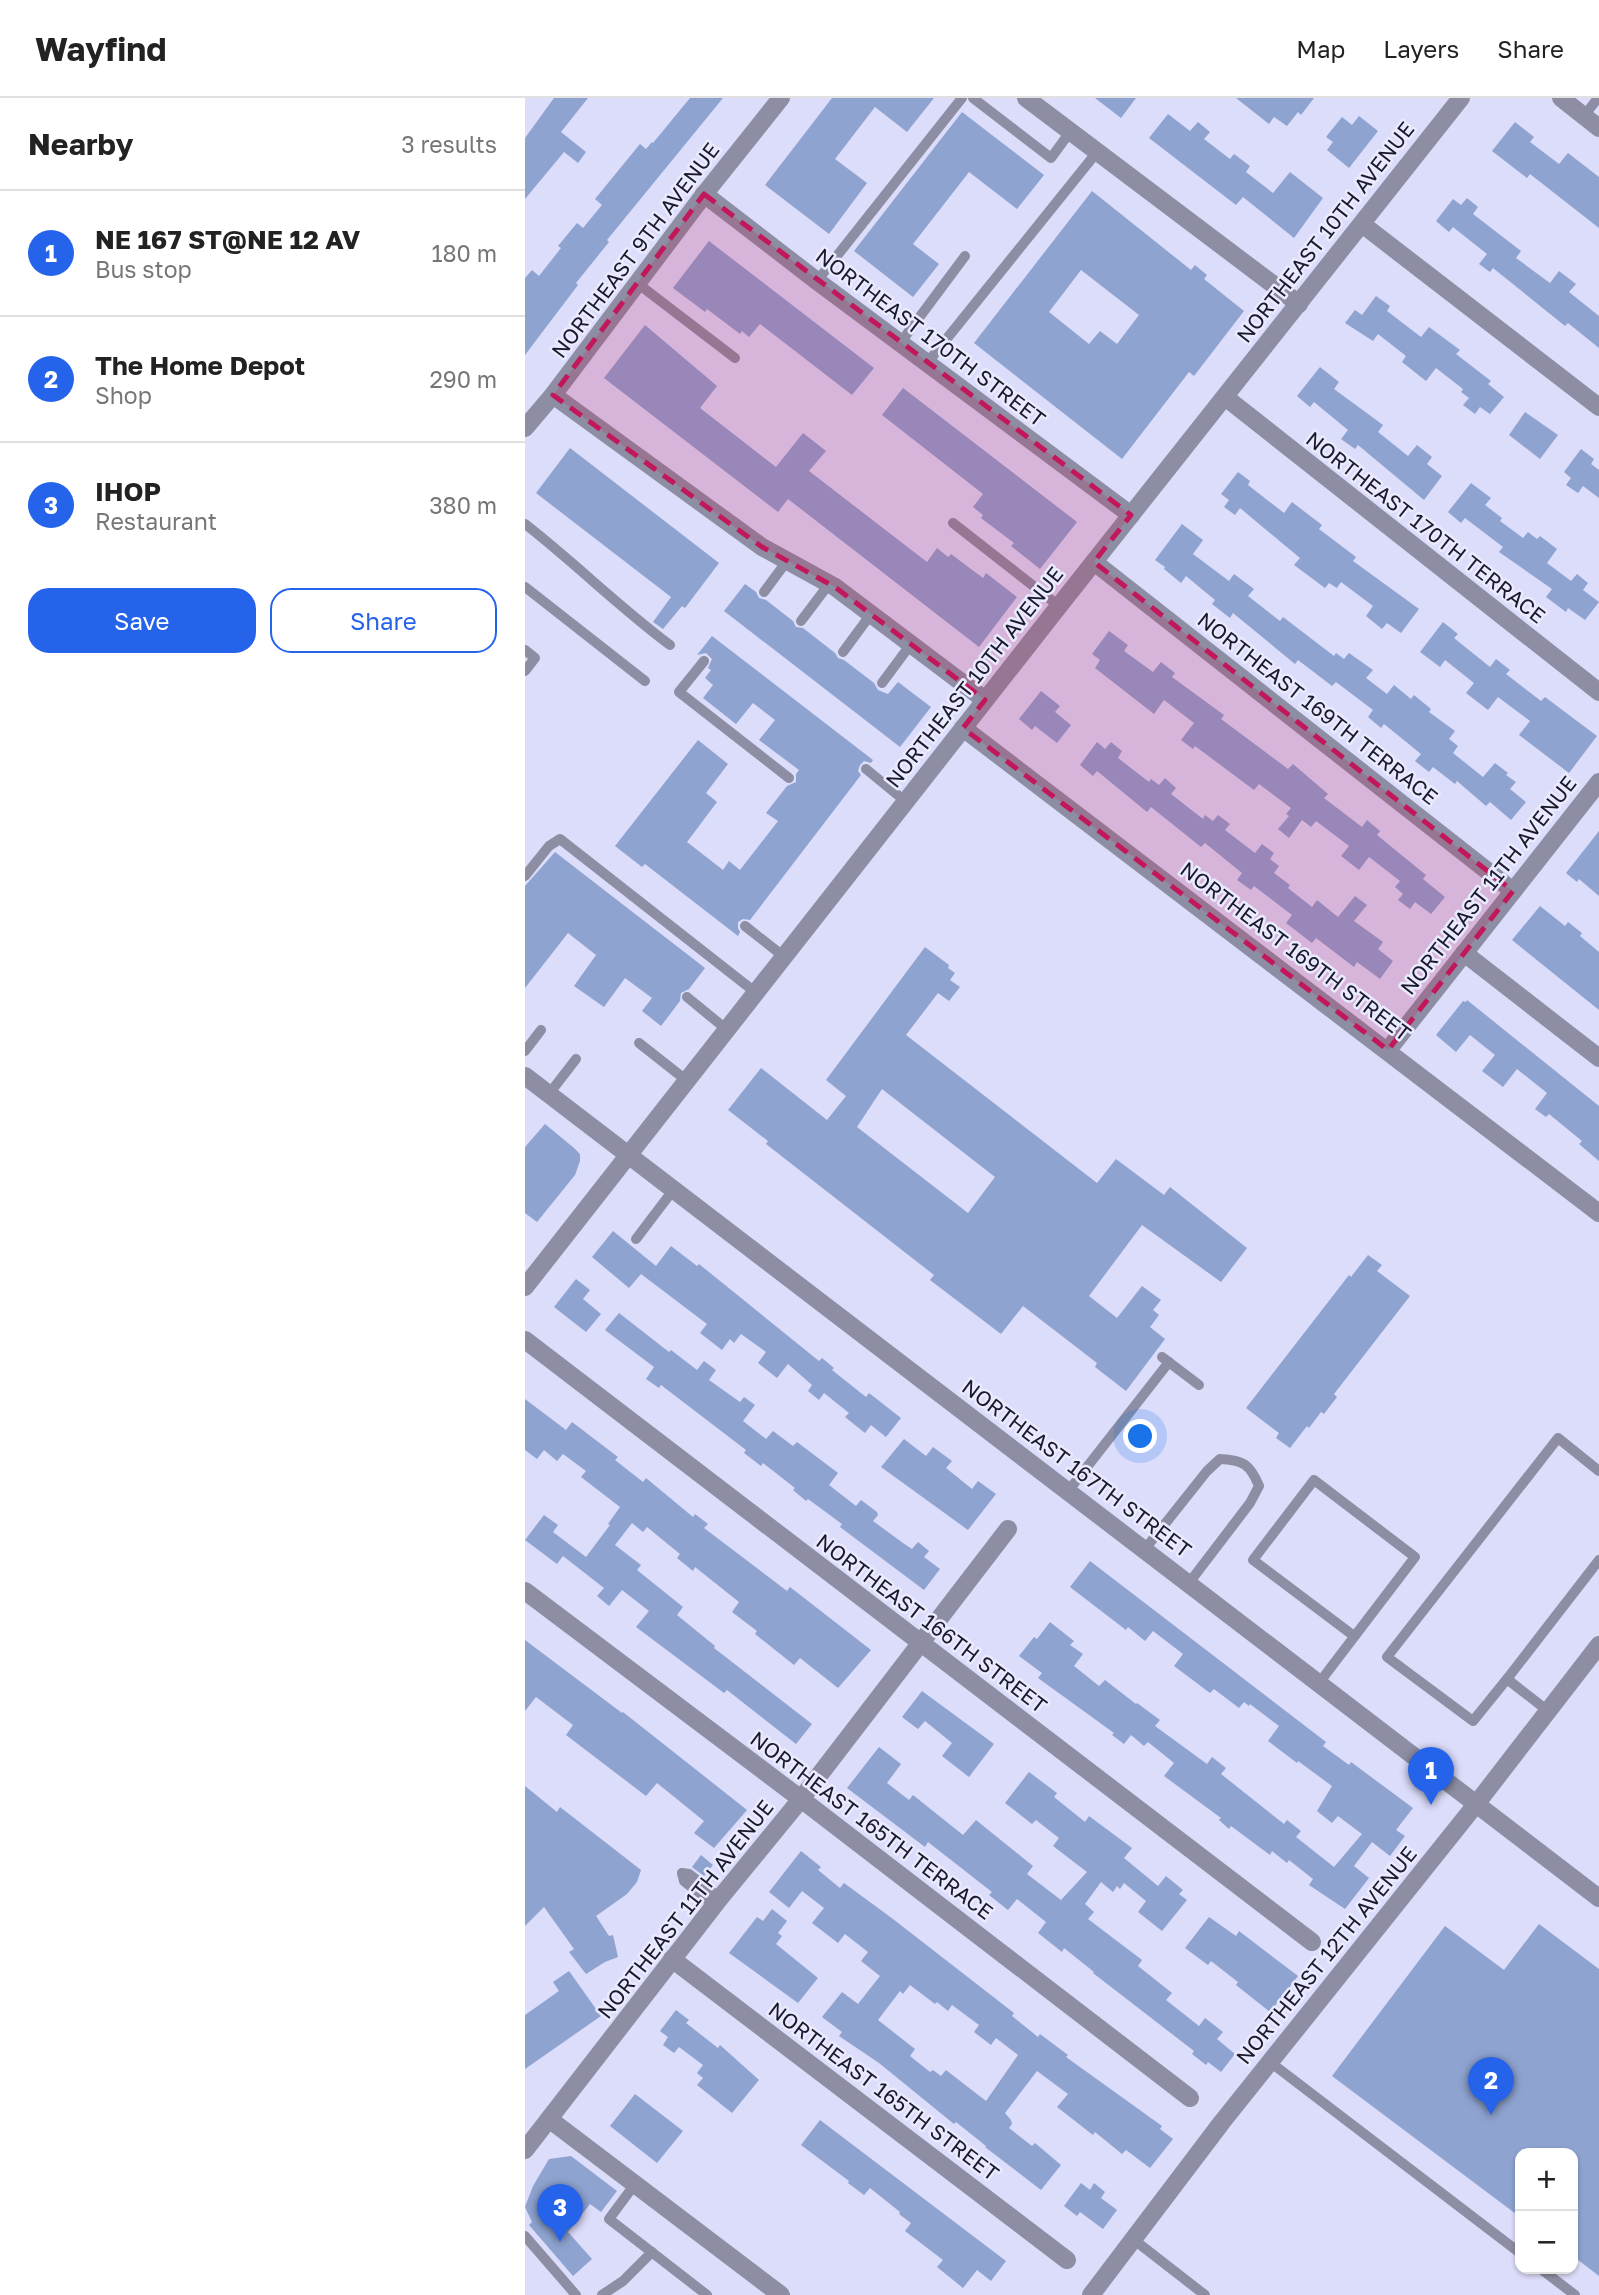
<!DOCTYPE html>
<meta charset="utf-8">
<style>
body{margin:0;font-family:"Golos Text",sans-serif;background:#f2f2f2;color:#222}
.controls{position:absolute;right:21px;bottom:21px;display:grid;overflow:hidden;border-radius:14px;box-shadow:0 2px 5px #0004}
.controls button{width:63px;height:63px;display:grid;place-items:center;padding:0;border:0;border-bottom:2px solid #e0e0e0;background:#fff;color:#222;font:35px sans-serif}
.you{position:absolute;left:616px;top:1339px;width:24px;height:24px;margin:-18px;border:5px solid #fff;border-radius:50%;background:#1a73e8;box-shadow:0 0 0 10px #1a73e833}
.badge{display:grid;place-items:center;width:46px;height:46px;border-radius:50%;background:#2563eb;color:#fff;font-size:23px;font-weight:700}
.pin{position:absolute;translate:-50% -58px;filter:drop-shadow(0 2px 4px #0008)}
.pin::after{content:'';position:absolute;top:37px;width:24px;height:21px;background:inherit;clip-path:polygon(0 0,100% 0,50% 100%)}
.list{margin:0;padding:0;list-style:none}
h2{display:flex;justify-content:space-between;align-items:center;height:91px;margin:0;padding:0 28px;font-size:30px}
h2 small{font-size:23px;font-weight:400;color:#767676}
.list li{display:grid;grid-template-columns:46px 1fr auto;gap:21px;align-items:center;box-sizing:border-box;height:126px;padding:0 28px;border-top:2px solid #e0e0e0}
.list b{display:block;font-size:26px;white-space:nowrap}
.list p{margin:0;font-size:23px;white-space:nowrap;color:#767676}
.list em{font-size:23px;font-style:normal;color:#767676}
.actions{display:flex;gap:14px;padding:21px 28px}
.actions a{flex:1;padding:16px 0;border:2px solid #2563eb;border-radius:21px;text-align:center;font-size:24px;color:#2563eb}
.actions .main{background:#2563eb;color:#fff}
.map{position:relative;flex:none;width:1074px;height:2197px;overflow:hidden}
header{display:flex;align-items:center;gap:42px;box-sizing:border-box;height:98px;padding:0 35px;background:#fff;border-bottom:2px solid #e0e0e0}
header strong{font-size:33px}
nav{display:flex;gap:38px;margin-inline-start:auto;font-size:24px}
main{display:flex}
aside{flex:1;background:#fff}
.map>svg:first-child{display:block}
</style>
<header>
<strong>Wayfind</strong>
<nav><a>Map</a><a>Layers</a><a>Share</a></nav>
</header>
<main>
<aside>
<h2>Nearby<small>3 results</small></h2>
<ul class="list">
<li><span class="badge">1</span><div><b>NE 167 ST@NE 12 AV</b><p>Bus stop</p></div><em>180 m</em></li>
<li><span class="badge">2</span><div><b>The Home Depot</b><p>Shop</p></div><em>290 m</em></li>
<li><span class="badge">3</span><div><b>IHOP</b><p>Restaurant</p></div><em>380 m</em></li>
</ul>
<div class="actions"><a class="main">Save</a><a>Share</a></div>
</aside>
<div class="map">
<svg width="1074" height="2197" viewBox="0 0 1074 2197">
<rect width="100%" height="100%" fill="#dcdcfb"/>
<g fill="#8ea3d0" fill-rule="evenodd">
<polygon points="29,0 63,0 36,34 61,54 53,65 39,54 0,101 0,40"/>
<polygon points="165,0 198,0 82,142 84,144 51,185 53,187 0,257 0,180 7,172 14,178 36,150 33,148 52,125 58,130 77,107 70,101 115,46 121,51 127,44 128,45"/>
<polygon points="307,0 409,0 382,34 350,9 310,61 342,85 304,136 240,87"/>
<polygon points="570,0 611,0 596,20"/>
<polygon points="711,0 789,0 776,17 773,14 762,28 749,19 744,26"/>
<polygon points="437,14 519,77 492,111 444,74 388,146 414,166 388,199 329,153"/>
<polygon points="643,16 665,33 673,24 685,34 679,41 705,61 709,56 725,68 721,74 748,95 765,74 798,100 769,140 718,99 711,107 624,40"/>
<polygon points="834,18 853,33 824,70 802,52 808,44 801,39 817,19 827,27"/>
<polygon points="990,24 1009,39 1005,44 1034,66 1043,55 1074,79 1074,130 1005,76 1002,80 967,53"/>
<path d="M567 93 666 172 670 167 682 177 679 181 719 213 669 278 664 274 597 361 449 245ZM556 172 614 217 592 246 575 233 564 246 524 214Z"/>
<polygon points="942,100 953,109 948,116 996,153 991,160 1025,185 1034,173 1051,186 1044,194 1074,218 1074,250 1043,225 1040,228 968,170 965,174 954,166 962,156 928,129 924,134 911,123 928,101 936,107"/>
<polygon points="184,143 349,270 327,297 235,226 224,239 217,233 215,236 182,211 180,214 148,190"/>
<polygon points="851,198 865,208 862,213 896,239 904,229 935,252 931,256 966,283 963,286 979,299 965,316 955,309 950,316 938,307 944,300 936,294 938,291 911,270 901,283 877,264 881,258 853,236 848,243 820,225 830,212 837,217"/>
<polygon points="120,227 192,288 175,310 251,369 278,335 301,353 284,373 402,464 412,450 423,459 426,456 458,480 461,475 492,499 454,549 263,401 253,414 79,280"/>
<polygon points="795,269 814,284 809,291 858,327 853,334 883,358 892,347 907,359 902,366 917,378 899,402 833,347 830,351 816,341 823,332 789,304 785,309 772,298"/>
<polygon points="378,290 552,424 515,471 486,448 489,445 456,420 458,417 448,409 458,396 357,317"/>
<polygon points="1000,314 1033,337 1015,361 984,337"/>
<polygon points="45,350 194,465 160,510 157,508 138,531 128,524 146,499 11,395"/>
<polygon points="1056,351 1069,361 1066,366 1074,372 1074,400 1058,388 1053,395 1041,387 1046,380 1039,374"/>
<polygon points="713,374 725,383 723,387 759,415 767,404 797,427 794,431 831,459 828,463 894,511 876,535 862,525 857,531 841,518 848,508 816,484 812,490 804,485 800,490 769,467 775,460 715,410 710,417 699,409 704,402 696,396"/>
<polygon points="946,385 966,400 960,407 977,420 975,423 998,440 1003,434 1012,441 1015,438 1032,451 1022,465 1046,483 1052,476 1063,485 1058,492 1074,504 1060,522 1043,510 1041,514 1021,499 1027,491 974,454 978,449 940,420 936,425 923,414"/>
<polygon points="657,426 678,442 668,456 704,483 709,476 729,491 723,498 755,523 758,519 809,558 811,555 819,561 824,555 848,572 841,580 862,596 869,587 886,601 889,597 906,611 904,614 930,633 924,641 933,648 928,655 958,679 970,665 983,675 981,677 991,684 985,691 1001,704 986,722 965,704 961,708 932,683 930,686 908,669 904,674 890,663 896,656 859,626 856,630 843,619 848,612 811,584 807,588 773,562 770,566 708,515 705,520 687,506 690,502 661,478 656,485 639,471 640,469 630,462"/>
<polygon points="220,486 231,494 234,500 241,502 268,523 271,529 278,530 310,555 313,560 319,562 349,585 353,592 363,596 373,584 406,609 375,649 199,513"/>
<polygon points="918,524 933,536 929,540 965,569 971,561 985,572 981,576 1016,603 1020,599 1072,638 1044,675 994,637 1005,623 973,599 963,612 941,595 949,585 920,562 915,569 895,554"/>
<polygon points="584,533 603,547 599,553 628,574 636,564 650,575 647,579 699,617 696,621 763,671 768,666 803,696 799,700 837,729 842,722 855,733 852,737 901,777 898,781 920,799 906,816 890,804 885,811 873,802 878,796 870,789 875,783 844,759 834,772 816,758 824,748 791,723 786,729 777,722 764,740 753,731 764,718 761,716 766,710 734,686 729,692 670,648 668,651 656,642 669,625 639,602 629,616 570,570 575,562 567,556"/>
<polygon points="187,538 348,662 346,665 339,663 335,667 333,673 336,677 225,822 218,821 213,824 213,830 215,834 213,838 120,766 117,769 90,748 173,642 203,666 181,695 192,704 162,744 198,772 204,763 215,772 253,723 241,715 262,688 271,684 271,676 274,672 234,642 250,622 228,605 211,626 178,600 188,587 180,580 186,572 183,570 187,561 181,555 172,557"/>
<polygon points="516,593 535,608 530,614 546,627 532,645 510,628 507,632 494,621"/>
<polygon points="572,644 580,651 586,644 597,653 593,660 624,684 626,681 634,687 640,680 651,690 646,696 678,721 680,717 688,723 693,717 705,726 700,732 730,755 737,746 749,755 745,761 754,768 749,775 765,787 763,790 787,809 792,802 813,819 830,798 842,807 829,823 858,844 853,851 868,863 855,881 832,864 829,869 791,840 787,845 761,825 767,817 729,788 726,792 712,782 717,775 680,745 676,749 626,709 622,714 572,673 568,678 555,667"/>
<polygon points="1074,733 1074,798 1054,781 1052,784 1041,775"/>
<polygon points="30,754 180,870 164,891 156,895 155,903 136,928 117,913 127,900 100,880 79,909 49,888 71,857 43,835 0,890 0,788"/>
<polygon points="1015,808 1040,828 1043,824 1057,835 1055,838 1074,854 1074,912 987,842"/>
<path d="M400 849 424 867 423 870 430 875 425 882 435 889 424 903 413 895 381 937 572 1085 591 1061 639 1097 645 1089 722 1150 696 1184 617 1127 564 1198 592 1220 617 1188 636 1202 628 1212 634 1217 625 1229 640 1241 601 1293 570 1269 572 1265 498 1208 476 1236 405 1182 409 1177 241 1046 243 1043 203 1012 236 970 302 1022 321 998 301 982ZM357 991 470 1079 443 1115 332 1029Z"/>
<polygon points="942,902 1074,1008 1074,1063 1054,1046 1057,1043 1024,1016 1021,1019 1010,1011 1022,995 992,971 978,989 957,973 970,957 945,937 931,954 911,937 938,903 941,904"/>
<polygon points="20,1026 49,1050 55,1056 55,1063 50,1077 12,1124 0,1115 0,1049"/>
<polygon points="88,1133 131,1168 146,1148 172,1168 174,1166 294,1263 297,1260 309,1270 307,1272 341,1299 344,1295 376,1320 361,1339 346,1327 340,1335 320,1319 324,1315 299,1295 294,1302 283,1293 287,1287 263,1266 252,1280 233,1265 241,1254 216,1236 209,1245 205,1241 197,1252 175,1235 182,1226 116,1176 104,1190 67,1159"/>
<polygon points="843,1157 857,1167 852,1173 885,1198 809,1296 812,1299 799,1316 796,1314 784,1330 782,1328 765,1350 751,1340 754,1335 721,1310 824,1177 826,1179"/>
<polygon points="51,1181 65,1192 58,1201 76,1216 61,1234 29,1209"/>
<polygon points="94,1215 144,1254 146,1252 172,1272 179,1263 191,1272 184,1282 215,1304 219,1299 230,1307 218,1323 241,1341 248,1333 268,1348 272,1344 313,1375 304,1387 331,1408 336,1402 352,1414 353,1417 348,1423 378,1445 387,1451 393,1444 404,1453 399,1459 415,1471 399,1492 315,1429 317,1426 283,1401 281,1403 268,1392 270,1390 238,1365 236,1368 219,1355 221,1352 136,1287 134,1290 121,1281 129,1269 80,1232"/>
<polygon points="0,1301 41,1332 47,1324 93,1359 90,1362 118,1384 121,1380 168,1419 170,1416 183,1426 179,1430 216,1458 262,1493 265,1489 346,1552 313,1590 275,1560 269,1567 230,1536 232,1533 207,1514 214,1504 170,1469 168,1473 152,1460 155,1456 122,1429 118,1434 107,1425 90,1447 116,1467 112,1472 158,1509 152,1517 190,1548 189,1550 287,1626 271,1646 202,1592 199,1595 111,1529 124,1513 97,1492 84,1508 72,1498 79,1490 38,1458 32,1466 0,1442 19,1417 33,1427 28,1434 61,1459 85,1427 83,1426 95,1409 56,1379 61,1373 38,1356 32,1363 19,1352 12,1361 0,1352"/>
<polygon points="379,1341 401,1358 408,1349 427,1363 421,1370 447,1391 453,1383 471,1396 443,1432 356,1369"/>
<polygon points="565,1463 801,1644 798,1648 824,1667 826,1664 888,1710 871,1732 880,1738 865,1758 847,1744 829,1768 844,1780 820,1811 784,1787 788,1781 764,1762 762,1765 747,1753 745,1757 706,1728 704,1731 694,1722 696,1720 639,1678 649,1665 623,1644 619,1648 606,1637 599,1646 587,1637 589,1635 513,1580 517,1575 494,1558 509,1539 512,1541 525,1524 549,1543 545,1547 558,1556 549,1568 574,1588 580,1582 611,1606 612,1605 635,1622 630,1628 682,1666 687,1659 701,1670 696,1676 759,1726 762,1722 776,1733 771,1739 809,1769 837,1736 813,1718 807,1725 792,1713 807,1688 773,1663 772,1665 743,1643 754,1628 725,1606 724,1608 719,1604 714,1610 689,1591 685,1595 649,1568 658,1556 628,1533 620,1543 603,1529 601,1532 545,1489"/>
<polygon points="0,1542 97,1615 98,1614 222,1712 189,1750 169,1735 179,1723 132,1685 121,1698 41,1637 48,1627 11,1599 0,1613"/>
<polygon points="397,1593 469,1646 444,1679 417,1658 427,1645 400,1623 393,1631 377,1619"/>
<polygon points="354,1649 376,1666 362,1685 384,1702 388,1697 438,1737 451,1722 508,1768 502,1776 536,1802 562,1774 528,1748 534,1740 511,1722 507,1726 480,1705 504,1674 532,1695 529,1699 560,1724 564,1718 607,1750 599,1760 633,1788 641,1778 658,1792 654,1796 662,1802 637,1833 613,1814 621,1803 599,1785 595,1791 592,1788 588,1794 576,1784 560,1806 569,1814 563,1821 617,1862 613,1868 647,1895 641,1902 674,1928 680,1920 698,1934 692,1941 710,1956 696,1974 683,1964 681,1967 667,1956 669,1953 568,1875 569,1874 539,1850 537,1854 513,1835 521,1824 492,1801 483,1812 464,1797 467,1794 403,1744 400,1749 322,1690"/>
<polygon points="0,1688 32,1714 35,1709 116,1772 112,1784 102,1796 71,1818 84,1838 88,1837 93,1859 80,1864 61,1876 44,1854 49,1851 19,1809 0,1828"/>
<path d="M276 1753 296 1769 293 1772 315 1790 319 1785 368 1821 489 1915 487 1918 513 1939 515 1936 543 1957 541 1959 637 2028 635 2031 648 2041 625 2070 601 2052 597 2056 570 2034 568 2037 532 2009 543 1996 512 1973 480 2015 486 2022 487 2026 484 2030 507 2048 510 2045 536 2067 516 2092 460 2049 461 2048 431 2024 429 2026 354 1965 314 1938 317 1934 297 1919 317 1894 333 1906 355 1878 336 1863 343 1854 320 1836 313 1845 287 1825 299 1810 277 1793 264 1810 244 1794ZM385 1887 410 1906 412 1904 423 1913 427 1907 454 1927 449 1934 466 1947 471 1940 493 1957 461 2003 421 1972 416 1978 408 1972 405 1974 385 1958 390 1951 353 1922 375 1893 378 1896Z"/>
<polygon points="176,1757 188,1767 179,1778 167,1769"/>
<polygon points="247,1811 262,1823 253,1835 257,1838 251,1846 293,1880 273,1905 204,1855 232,1819 238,1823"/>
<polygon points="684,1819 711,1838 714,1833 773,1878 745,1914 711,1887 713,1884 686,1863 683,1867 660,1850"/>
<polygon points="1014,1826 1074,1871 1074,2178 1048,2158 1048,2055 995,2055 995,2119 807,1978 920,1828 979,1872"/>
<polygon points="44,1873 76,1918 0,1971 0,1917 34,1893 28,1884"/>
<polygon points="151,1912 164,1922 161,1925 193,1950 195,1947 234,1982 207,2015 172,1987 178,1980 172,1975 178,1967 154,1949 149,1955 138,1947 143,1939 135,1933"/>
<polygon points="110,1996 158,2033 132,2065 85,2028"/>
<polygon points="295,2022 481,2163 466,2183 452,2172 438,2190 412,2169 418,2162 380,2133 386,2125 374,2116 375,2114 345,2090 339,2097 323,2085 324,2083 276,2047"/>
<polygon points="46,2058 92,2093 76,2114 65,2106 43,2134 67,2161 48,2178 4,2127 7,2124 0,2109 8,2088 24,2061"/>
<polygon points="556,2085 565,2092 569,2085 580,2094 576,2100 592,2112 578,2131 555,2114 552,2118 539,2108"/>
</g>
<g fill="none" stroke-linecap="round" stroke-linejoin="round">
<g stroke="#8d8ea3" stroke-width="10">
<polyline points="448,0 526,60 545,34"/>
<polyline points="1059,18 1073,0"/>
<polyline points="292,183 437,0"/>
<polyline points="112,185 210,260"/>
<polyline points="376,244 440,158"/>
<polyline points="403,264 572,54"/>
<polyline points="428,425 534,508"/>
<path d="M0 426C50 465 94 509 145 547"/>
<polyline points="0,489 120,583"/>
<polyline points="239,494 262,463"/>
<polyline points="276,523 304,486"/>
<polyline points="0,552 10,560 0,573"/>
<polyline points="318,554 346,516"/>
<polyline points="179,563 154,594 264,680"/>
<polyline points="357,585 386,546"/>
<polyline points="341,671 380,703"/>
<polyline points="0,778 24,748 35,741 230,894"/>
<polyline points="220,828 258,858"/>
<polyline points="162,899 201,931"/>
<polyline points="114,945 161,982"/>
<polyline points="0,953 16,932"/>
<polyline points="24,996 51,961"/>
<polyline points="111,1141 149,1091"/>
<polyline points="637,1259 674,1287"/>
<polyline points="544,1392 644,1264"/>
<path d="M620 1451 682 1373 695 1361C718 1362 725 1366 734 1388L725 1405 664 1485"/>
<polyline points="982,1581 1074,1462"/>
<path d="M794 1585C826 1543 858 1501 890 1459L789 1382 728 1462 829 1538"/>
<polyline points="1023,1613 982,1581 948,1623 862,1559 1033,1340 1074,1373"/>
<polyline points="157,1775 159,1783 190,1808"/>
<polyline points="157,1775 164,1776 195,1800"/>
<polyline points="745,1964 995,2155"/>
<polyline points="110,2086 84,2121 182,2197"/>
<polyline points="0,2138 51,2197"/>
<polyline points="608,2141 680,2197"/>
<polyline points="1016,2171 1050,2197"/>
<polyline points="77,2197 98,2183 127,2154"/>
</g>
<g stroke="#8d8ea3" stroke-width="18">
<polyline points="501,0 774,206"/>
<polyline points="1036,0 1074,30"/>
<polyline points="179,96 292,183 606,417"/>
<polyline points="837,126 1074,309"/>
<polyline points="28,297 237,449 310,489 460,602"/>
<polyline points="700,299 1074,594"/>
<polyline points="0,330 28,297 181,94 256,0"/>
<polyline points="569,464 988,793"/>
<polyline points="438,630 1074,1115"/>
<polyline points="939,855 1074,960"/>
<polyline points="863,952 1074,684"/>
<polyline points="0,1242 787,1844"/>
<polyline points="0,1493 276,1701 665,2000"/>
<polyline points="952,1705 1074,1547"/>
<polyline points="147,1861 542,2162"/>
<polyline points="24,2021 256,2197"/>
<polyline points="0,2052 195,1800 276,1701 483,1431"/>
</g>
<g stroke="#8d8ea3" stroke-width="18">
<polyline points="0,978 1074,1800"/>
<polyline points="0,1189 534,508 936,0"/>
<polyline points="566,2197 697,2024 952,1705"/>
</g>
</g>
<path fill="#c2185b" fill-opacity="0.2" stroke="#c2185b" stroke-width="5" stroke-dasharray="14 9" stroke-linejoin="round" d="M179 96 606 417 569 464 988 793 863 952 438 630 460 602 310 489 237 449 28 297Z"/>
<g text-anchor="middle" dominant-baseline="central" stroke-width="5" stroke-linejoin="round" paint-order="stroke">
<g font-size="21" fill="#19192b" stroke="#eaeaff">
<text transform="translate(800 134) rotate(-52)">NORTHEAST 10TH AVENUE</text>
<text transform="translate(110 152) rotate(-53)">NORTHEAST 9TH AVENUE</text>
<text transform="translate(406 239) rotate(37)">NORTHEAST 170TH STREET</text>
<text transform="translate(901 429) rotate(38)">NORTHEAST 170TH TERRACE</text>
<text transform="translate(449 579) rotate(-52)">NORTHEAST 10TH AVENUE</text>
<text transform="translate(793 610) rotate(38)">NORTHEAST 169TH TERRACE</text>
<text transform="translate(963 787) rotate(-52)">NORTHEAST 11TH AVENUE</text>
<text transform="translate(771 853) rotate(37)">NORTHEAST 169TH STREET</text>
<text transform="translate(552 1370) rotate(37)">NORTHEAST 167TH STREET</text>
<text transform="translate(407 1525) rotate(37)">NORTHEAST 166TH STREET</text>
<text transform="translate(347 1727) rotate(37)">NORTHEAST 165TH TERRACE</text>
<text transform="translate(160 1811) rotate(-52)">NORTHEAST 11TH AVENUE</text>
<text transform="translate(801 1857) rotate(-51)">NORTHEAST 12TH AVENUE</text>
<text transform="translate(359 1993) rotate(37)">NORTHEAST 165TH STREET</text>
</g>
</g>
</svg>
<div class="controls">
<button>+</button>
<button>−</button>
</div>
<div class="you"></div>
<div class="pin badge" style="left:906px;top:1707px">1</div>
<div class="pin badge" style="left:966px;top:2017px">2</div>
<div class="pin badge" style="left:35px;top:2144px">3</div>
</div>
</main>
